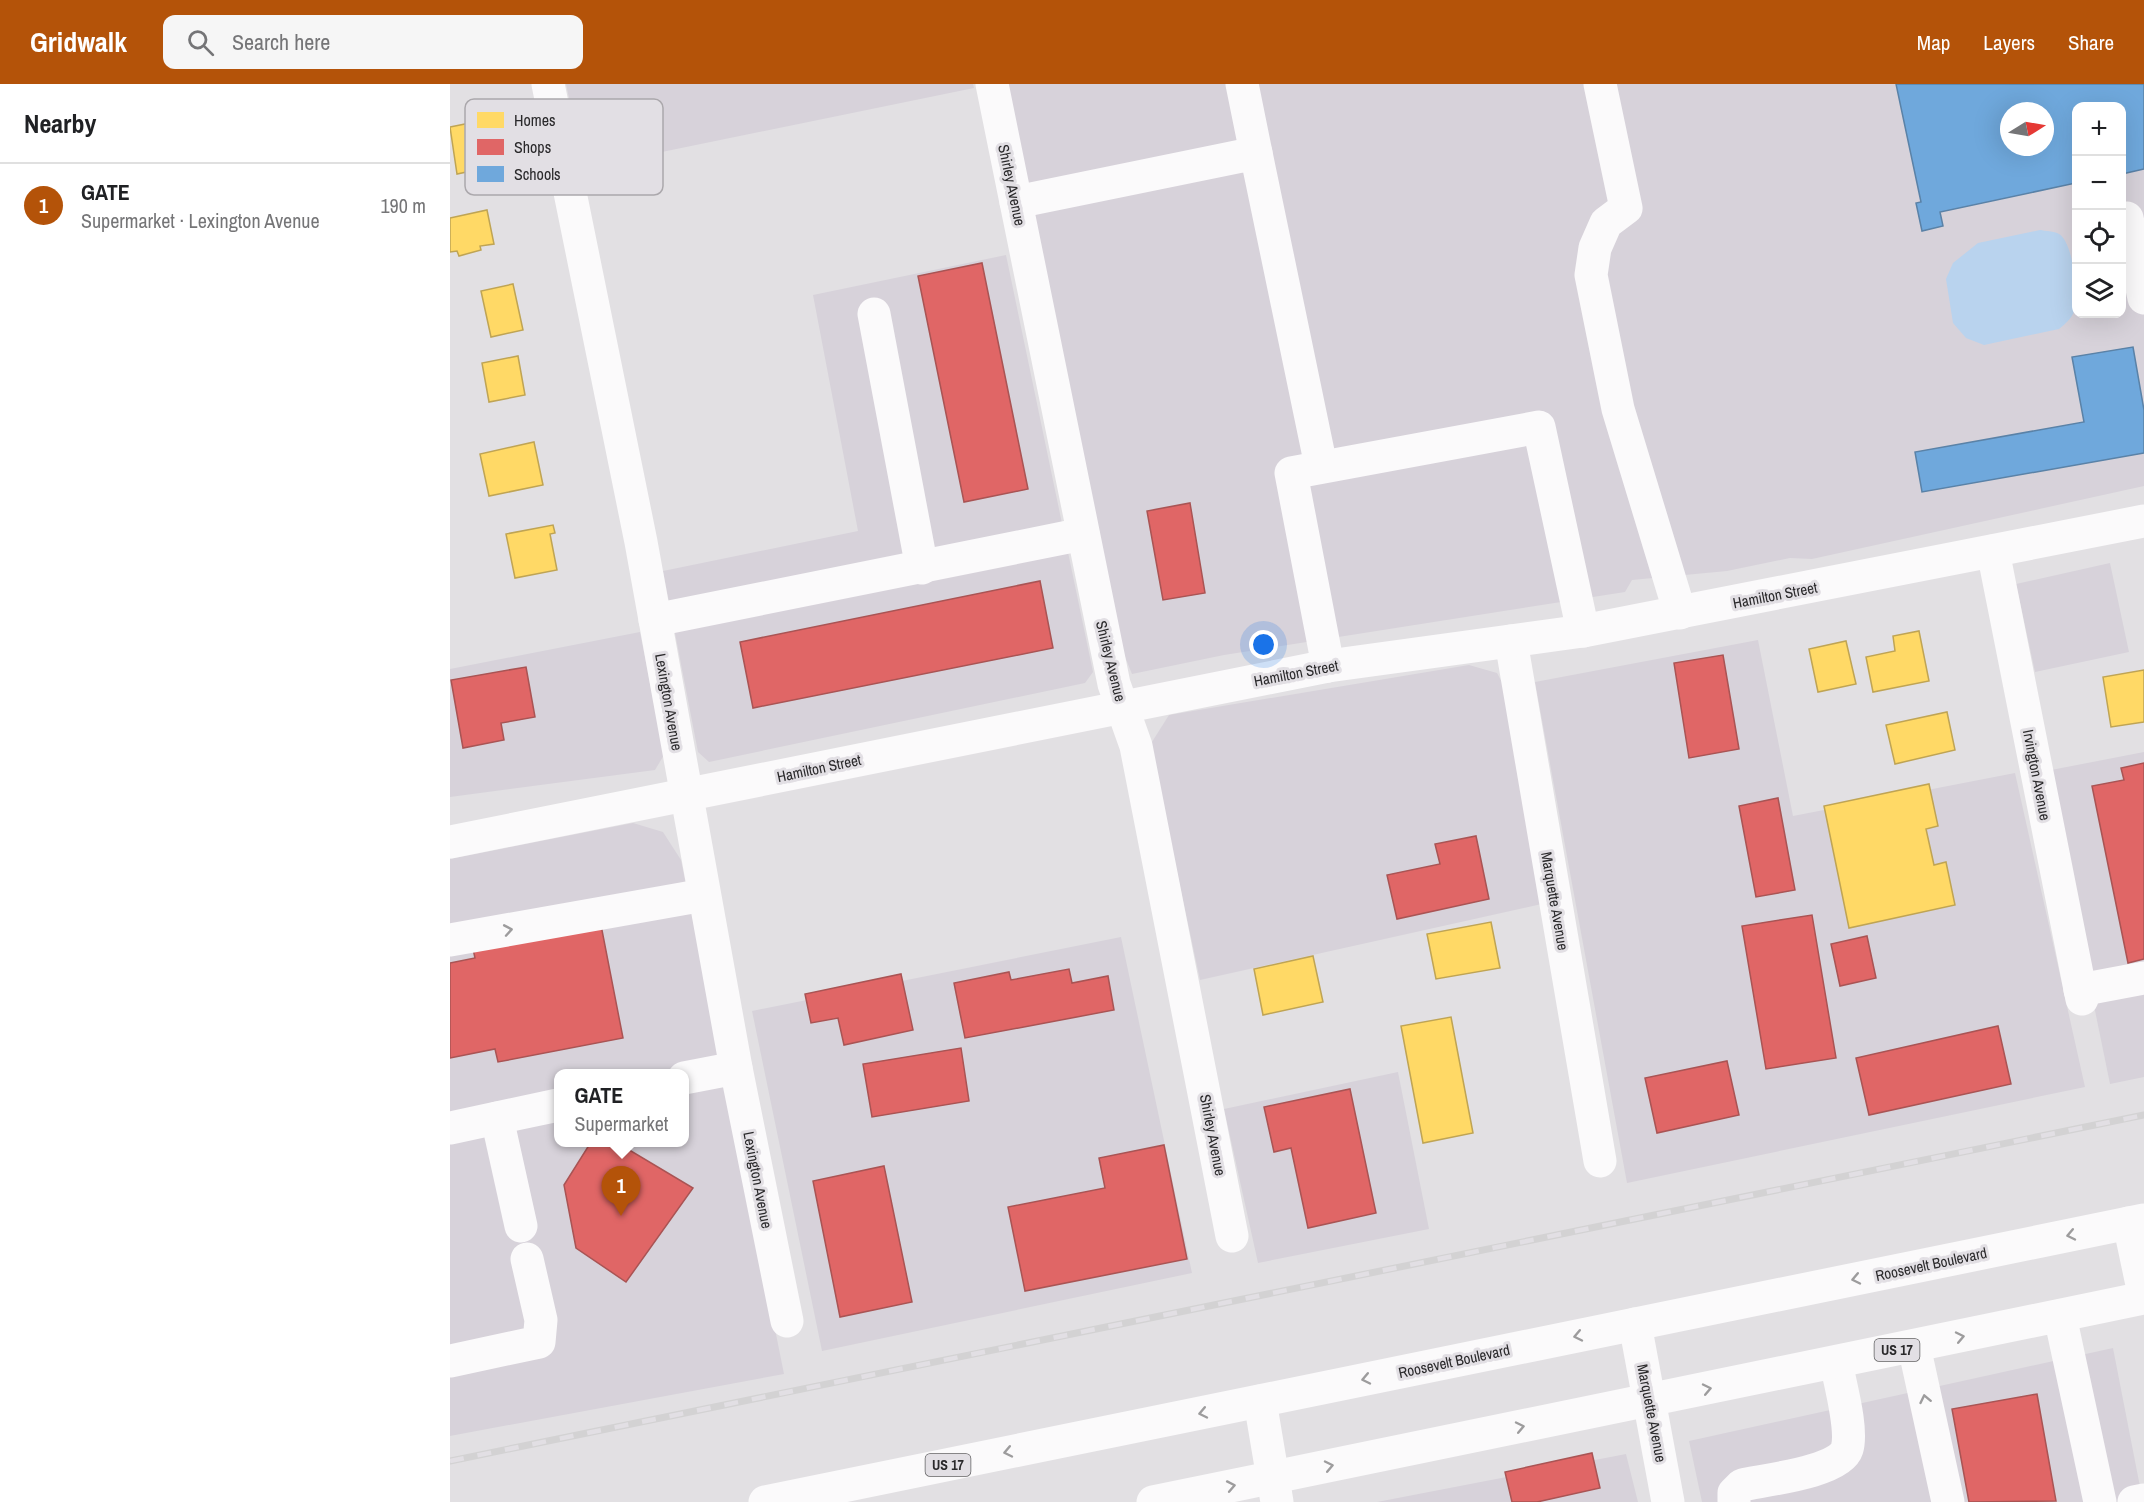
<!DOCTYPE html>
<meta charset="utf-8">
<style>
body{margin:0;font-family:"Archivo Narrow",sans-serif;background:#f6f6f6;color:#202124}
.controls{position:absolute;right:18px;top:18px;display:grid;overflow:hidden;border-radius:12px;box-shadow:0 6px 24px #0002}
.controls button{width:54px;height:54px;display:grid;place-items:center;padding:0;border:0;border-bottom:2px solid #e0e0e0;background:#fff;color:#202124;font:30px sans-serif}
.compass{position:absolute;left:1550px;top:18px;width:54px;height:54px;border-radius:50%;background:#fff;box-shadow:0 6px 24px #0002;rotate:79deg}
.you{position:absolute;left:814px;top:561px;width:21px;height:21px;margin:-15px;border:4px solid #fff;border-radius:50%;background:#1a73e8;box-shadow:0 0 0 9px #1a73e833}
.badge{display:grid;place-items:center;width:39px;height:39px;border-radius:50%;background:#b45309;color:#fff;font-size:20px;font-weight:700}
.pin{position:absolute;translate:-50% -50px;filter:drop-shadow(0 2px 3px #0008)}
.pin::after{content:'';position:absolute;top:32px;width:21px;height:18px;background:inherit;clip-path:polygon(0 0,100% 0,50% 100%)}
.popup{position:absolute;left:104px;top:985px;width:135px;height:78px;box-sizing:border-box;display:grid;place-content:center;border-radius:12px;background:#fff;filter:drop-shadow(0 2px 4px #0005);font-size:20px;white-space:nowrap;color:#757577}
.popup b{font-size:22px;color:#202124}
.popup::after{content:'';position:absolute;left:50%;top:100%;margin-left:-12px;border:12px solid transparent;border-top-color:#fff}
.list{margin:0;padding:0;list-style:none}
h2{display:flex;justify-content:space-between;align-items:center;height:78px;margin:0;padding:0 24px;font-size:26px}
h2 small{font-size:20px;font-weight:400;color:#757577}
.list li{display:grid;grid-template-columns:39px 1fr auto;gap:18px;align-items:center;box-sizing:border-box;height:84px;padding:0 24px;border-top:2px solid #e0e0e0}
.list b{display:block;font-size:22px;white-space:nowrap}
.list p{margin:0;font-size:20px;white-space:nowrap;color:#757577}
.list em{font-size:20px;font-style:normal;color:#757577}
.icon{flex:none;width:33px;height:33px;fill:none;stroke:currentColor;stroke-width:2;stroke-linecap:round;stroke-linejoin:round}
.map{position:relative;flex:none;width:1694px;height:1418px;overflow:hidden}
header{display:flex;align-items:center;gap:36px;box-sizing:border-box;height:84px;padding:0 30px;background:#b45309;color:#fff}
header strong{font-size:28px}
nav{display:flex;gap:33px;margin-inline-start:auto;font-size:21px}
.search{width:420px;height:54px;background:#f6f6f6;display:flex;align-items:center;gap:15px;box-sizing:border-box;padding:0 21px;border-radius:12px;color:#757577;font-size:22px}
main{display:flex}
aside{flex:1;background:#fff}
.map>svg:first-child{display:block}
</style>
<header>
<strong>Gridwalk</strong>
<div class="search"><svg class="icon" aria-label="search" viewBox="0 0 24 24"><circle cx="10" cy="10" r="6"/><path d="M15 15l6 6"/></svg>Search here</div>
<nav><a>Map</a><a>Layers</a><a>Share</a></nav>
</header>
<main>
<aside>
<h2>Nearby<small></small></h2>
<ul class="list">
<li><span class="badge">1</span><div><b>GATE</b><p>Supermarket · Lexington Avenue</p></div><em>190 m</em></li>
</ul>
</aside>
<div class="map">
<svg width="1694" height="1418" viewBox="0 0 1694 1418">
<rect width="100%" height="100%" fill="#e2e0e3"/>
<g fill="#d7d2da" fill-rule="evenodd">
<polygon points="116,0 523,0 524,4 134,84"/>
<path d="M555 0H1694V402L1362 475 1340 474 1277 487 1182 496 1175 508 774 571 682 590 662 541ZM1626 22H1672V230H1626ZM1559 27H1595V63H1559Z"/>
<polygon points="556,171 643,588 635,599 259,678 248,668 213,487 408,447 363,211"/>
<polygon points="1660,479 1679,568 1585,588 1566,500"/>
<polygon points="190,548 214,671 205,686 0,713 0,585"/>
<polygon points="1308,556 1343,732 1565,689 1635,1003 1177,1099 1085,598"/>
<polygon points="1019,581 1047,589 1058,609 1096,819 750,896 700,661 719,631"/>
<polygon points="1694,668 1694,993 1660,1000 1596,687"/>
<path d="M183 739 213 748 231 776 334 1290 0 1352V775ZM108 990H234V1058H108Z"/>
<polygon points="671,853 742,1189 372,1267 302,927"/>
<polygon points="948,988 979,1145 808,1179 774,1025"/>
<polygon points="1663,1264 1693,1418 1252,1418 1239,1357"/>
<polygon points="1176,1370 1188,1418 927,1418"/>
</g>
<path fill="#b9d3ee" d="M1590 146C1595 147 1604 147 1609 150 1623 158 1628 208 1625 223 1624 233 1616 239 1609 245L1534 261 1516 254 1503 239 1496 195 1503 179 1528 159Z"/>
<g fill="#ffd966" stroke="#bfa454" stroke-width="1.5">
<polygon points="30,37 40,83 7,90 0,43"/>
<polygon points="37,126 44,160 30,162 31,166 9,172 7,167 0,168 0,134"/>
<polygon points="63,200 73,246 41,253 31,207"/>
<polygon points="68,272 75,311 39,318 32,279"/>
<polygon points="84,358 93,401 39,412 30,370"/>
<polygon points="103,441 105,449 100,450 107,486 65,494 56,450"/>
<polygon points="1469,547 1479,597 1423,608 1416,573 1445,567 1443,552"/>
<polygon points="1396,557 1406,600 1368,608 1359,565"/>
<polygon points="1694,586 1694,638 1661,643 1653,593"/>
<polygon points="1497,628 1505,666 1445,680 1436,641"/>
<polygon points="1479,700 1488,742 1476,745 1484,781 1496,778 1505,821 1399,844 1374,722"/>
<polygon points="1041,838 1050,884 986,895 977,850"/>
<polygon points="863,872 873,918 813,931 804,885"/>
<polygon points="1001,933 1023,1049 973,1059 951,942"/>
</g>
<g fill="#e06666" stroke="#a95454" stroke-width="1.5">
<polygon points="532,179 578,405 514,418 468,192"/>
<polygon points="740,419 755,509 713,516 697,427"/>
<polygon points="590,497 603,564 303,624 290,558"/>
<polygon points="1273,571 1289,665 1239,674 1224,579"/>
<polygon points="76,583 85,633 51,639 54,656 13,664 1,596"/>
<polygon points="1694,679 1694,875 1678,879 1642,702 1674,696 1671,684"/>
<polygon points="1328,714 1345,806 1306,813 1289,722"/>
<polygon points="1026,752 1039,815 947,835 937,791 990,780 985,760"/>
<polygon points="1362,831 1386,974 1316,985 1292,842"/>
<polygon points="150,836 173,954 48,978 45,965 0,974 0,879 25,874 22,860"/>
<polygon points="1417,852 1426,894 1390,902 1381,860"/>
<polygon points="619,885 622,899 658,892 664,926 515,954 504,899 559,888 561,896"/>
<polygon points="451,890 463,946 394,961 388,934 361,939 355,910"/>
<polygon points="1548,942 1561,1000 1419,1031 1406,974"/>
<polygon points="511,964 519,1017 422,1033 413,980"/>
<polygon points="1277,977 1289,1031 1207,1049 1195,994"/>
<polygon points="900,1005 926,1129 858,1144 841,1064 824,1068 814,1023"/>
<polygon points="141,1058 166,1058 243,1104 176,1198 126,1164 114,1101"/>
<polygon points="714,1061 737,1175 575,1207 558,1123 655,1104 649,1074"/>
<polygon points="434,1082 462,1218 390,1233 363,1097"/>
<polygon points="1587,1310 1606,1417 1519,1418 1502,1325"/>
<polygon points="1142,1369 1150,1404 1087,1418 1062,1418 1055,1388"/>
</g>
<g fill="#6fa8dc" stroke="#5a82a7" stroke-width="1.5" fill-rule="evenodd">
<path d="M1446 0H1694V85L1672 90V22H1626V99L1490 128 1493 142 1472 147 1466 119 1471 118ZM1559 27H1595V63H1559Z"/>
<polygon points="1683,263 1694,326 1694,369 1472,408 1465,368 1634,338 1622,273"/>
</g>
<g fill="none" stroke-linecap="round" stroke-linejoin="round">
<g stroke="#fbfafb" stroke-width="33">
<polyline points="98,0 191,458 286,984 337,1237"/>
<polyline points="542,0 664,600 686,662 782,1152"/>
<polyline points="792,0 806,69"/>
<polyline points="1150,0 1176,124 1156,139 1145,164 1141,191 1168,325 1230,529"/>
<polyline points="566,118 806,69 871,382"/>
<polyline points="1677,134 1694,214"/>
<polyline points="424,230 472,484"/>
<polyline points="1543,467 1632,915"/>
<polyline points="205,536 633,450"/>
<polyline points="1061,557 1150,1077"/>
<polyline points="878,582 841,389 1089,343 1133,547"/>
<polyline points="0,758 878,582 1133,547 1694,437"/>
<polyline points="0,856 254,811"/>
<polyline points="1630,906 1694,894"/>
<polyline points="234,994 286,984"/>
<polyline points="47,1034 71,1142"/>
<polyline points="0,1044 108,1021"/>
<polyline points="1679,1139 1694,1210"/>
<polyline points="1610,1232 1650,1418"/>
<polyline points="1185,1240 1218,1418"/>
<polyline points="1464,1262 1498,1418"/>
<polyline points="0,1277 89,1258 91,1236 77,1175"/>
<polyline points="810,1317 827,1418"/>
<path d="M1284 1418V1409L1292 1401C1314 1396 1390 1388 1397 1365 1403 1345 1390 1300 1386 1278"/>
<polyline points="1684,1418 1694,1416"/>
</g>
<g stroke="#fbfafb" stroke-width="33">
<polyline points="315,1418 1694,1136"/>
<polyline points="703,1418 1694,1214"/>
</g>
<g stroke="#d3d2d3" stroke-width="7">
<polyline id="rail" points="0,1377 1694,1031"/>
</g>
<use href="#rail" stroke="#e2dfe4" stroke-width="4.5" stroke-dasharray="14" stroke-linecap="butt"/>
</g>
<defs><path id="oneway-chevron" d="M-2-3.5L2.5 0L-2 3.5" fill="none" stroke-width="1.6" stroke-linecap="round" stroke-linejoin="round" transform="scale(1.5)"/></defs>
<g stroke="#9d9c9d">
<use href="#oneway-chevron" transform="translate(58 846) rotate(-10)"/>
<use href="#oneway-chevron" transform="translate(1621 1151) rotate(168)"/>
<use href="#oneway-chevron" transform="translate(1406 1195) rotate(168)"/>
<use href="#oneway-chevron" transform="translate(1128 1252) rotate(168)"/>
<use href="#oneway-chevron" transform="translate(1510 1253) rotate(-12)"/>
<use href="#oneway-chevron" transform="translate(916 1295) rotate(168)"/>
<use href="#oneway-chevron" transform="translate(1257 1305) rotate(-12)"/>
<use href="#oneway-chevron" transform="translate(1475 1315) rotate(-102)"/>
<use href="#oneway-chevron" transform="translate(753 1329) rotate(168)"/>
<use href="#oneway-chevron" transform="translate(1070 1343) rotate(-12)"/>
<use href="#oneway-chevron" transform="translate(558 1368) rotate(168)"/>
<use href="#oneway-chevron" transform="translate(879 1382) rotate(-12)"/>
<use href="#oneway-chevron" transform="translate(781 1402) rotate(-11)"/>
</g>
<g text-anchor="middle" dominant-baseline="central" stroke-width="6" stroke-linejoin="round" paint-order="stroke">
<g fill="#e2dfe4" stroke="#616062" stroke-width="1.5">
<rect x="1424.5" y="1255" width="45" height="22" rx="4.5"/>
<rect x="475.5" y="1370" width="45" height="22" rx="4.5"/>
</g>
<g font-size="14" font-weight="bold" fill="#2a292b">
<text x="1447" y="1266">US 17</text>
<text x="498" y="1381">US 17</text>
</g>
<g font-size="15" fill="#2a292b" stroke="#e2dfe4">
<text transform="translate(562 101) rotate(78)">Shirley Avenue</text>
<text transform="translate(1325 511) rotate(-11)">Hamilton Street</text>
<text transform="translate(661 577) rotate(76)">Shirley Avenue</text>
<text transform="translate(846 589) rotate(-11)">Hamilton Street</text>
<text transform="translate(219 618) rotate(80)">Lexington Avenue</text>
<text transform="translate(369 684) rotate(-12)">Hamilton Street</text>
<text transform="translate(1587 691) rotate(79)">Irvington Avenue</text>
<text transform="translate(1105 817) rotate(80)">Marquette Avenue</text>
<text transform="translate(763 1051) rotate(79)">Shirley Avenue</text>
<text transform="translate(308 1096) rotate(79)">Lexington Avenue</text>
<text transform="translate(1481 1180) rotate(-12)">Roosevelt Boulevard</text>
<text transform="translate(1004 1277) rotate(-12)">Roosevelt Boulevard</text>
<text transform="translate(1202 1329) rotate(79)">Marquette Avenue</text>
</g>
</g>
<rect x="15" y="15" width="198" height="96" rx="9" fill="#e2dfe4" stroke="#aba8ac" stroke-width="1.5"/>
<rect x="27" y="28" width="27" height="16" fill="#ffd966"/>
<rect x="27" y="55" width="27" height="16" fill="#e06666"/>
<rect x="27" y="82" width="27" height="16" fill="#6fa8dc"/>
<g font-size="16" fill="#2a292b">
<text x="64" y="42">Homes</text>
<text x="64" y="69">Shops</text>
<text x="64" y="96">Schools</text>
</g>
</svg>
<div class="controls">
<button>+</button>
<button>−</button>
<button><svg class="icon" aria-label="locate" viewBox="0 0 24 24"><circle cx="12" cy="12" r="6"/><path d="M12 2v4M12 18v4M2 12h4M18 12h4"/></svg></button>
<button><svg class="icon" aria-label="layers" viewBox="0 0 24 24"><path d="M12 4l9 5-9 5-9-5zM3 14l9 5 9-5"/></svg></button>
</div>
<svg class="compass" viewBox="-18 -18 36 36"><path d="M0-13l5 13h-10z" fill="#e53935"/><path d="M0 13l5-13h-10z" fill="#757577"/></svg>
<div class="you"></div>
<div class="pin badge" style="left:171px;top:1132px">1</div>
<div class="popup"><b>GATE</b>Supermarket</div>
</div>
</main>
